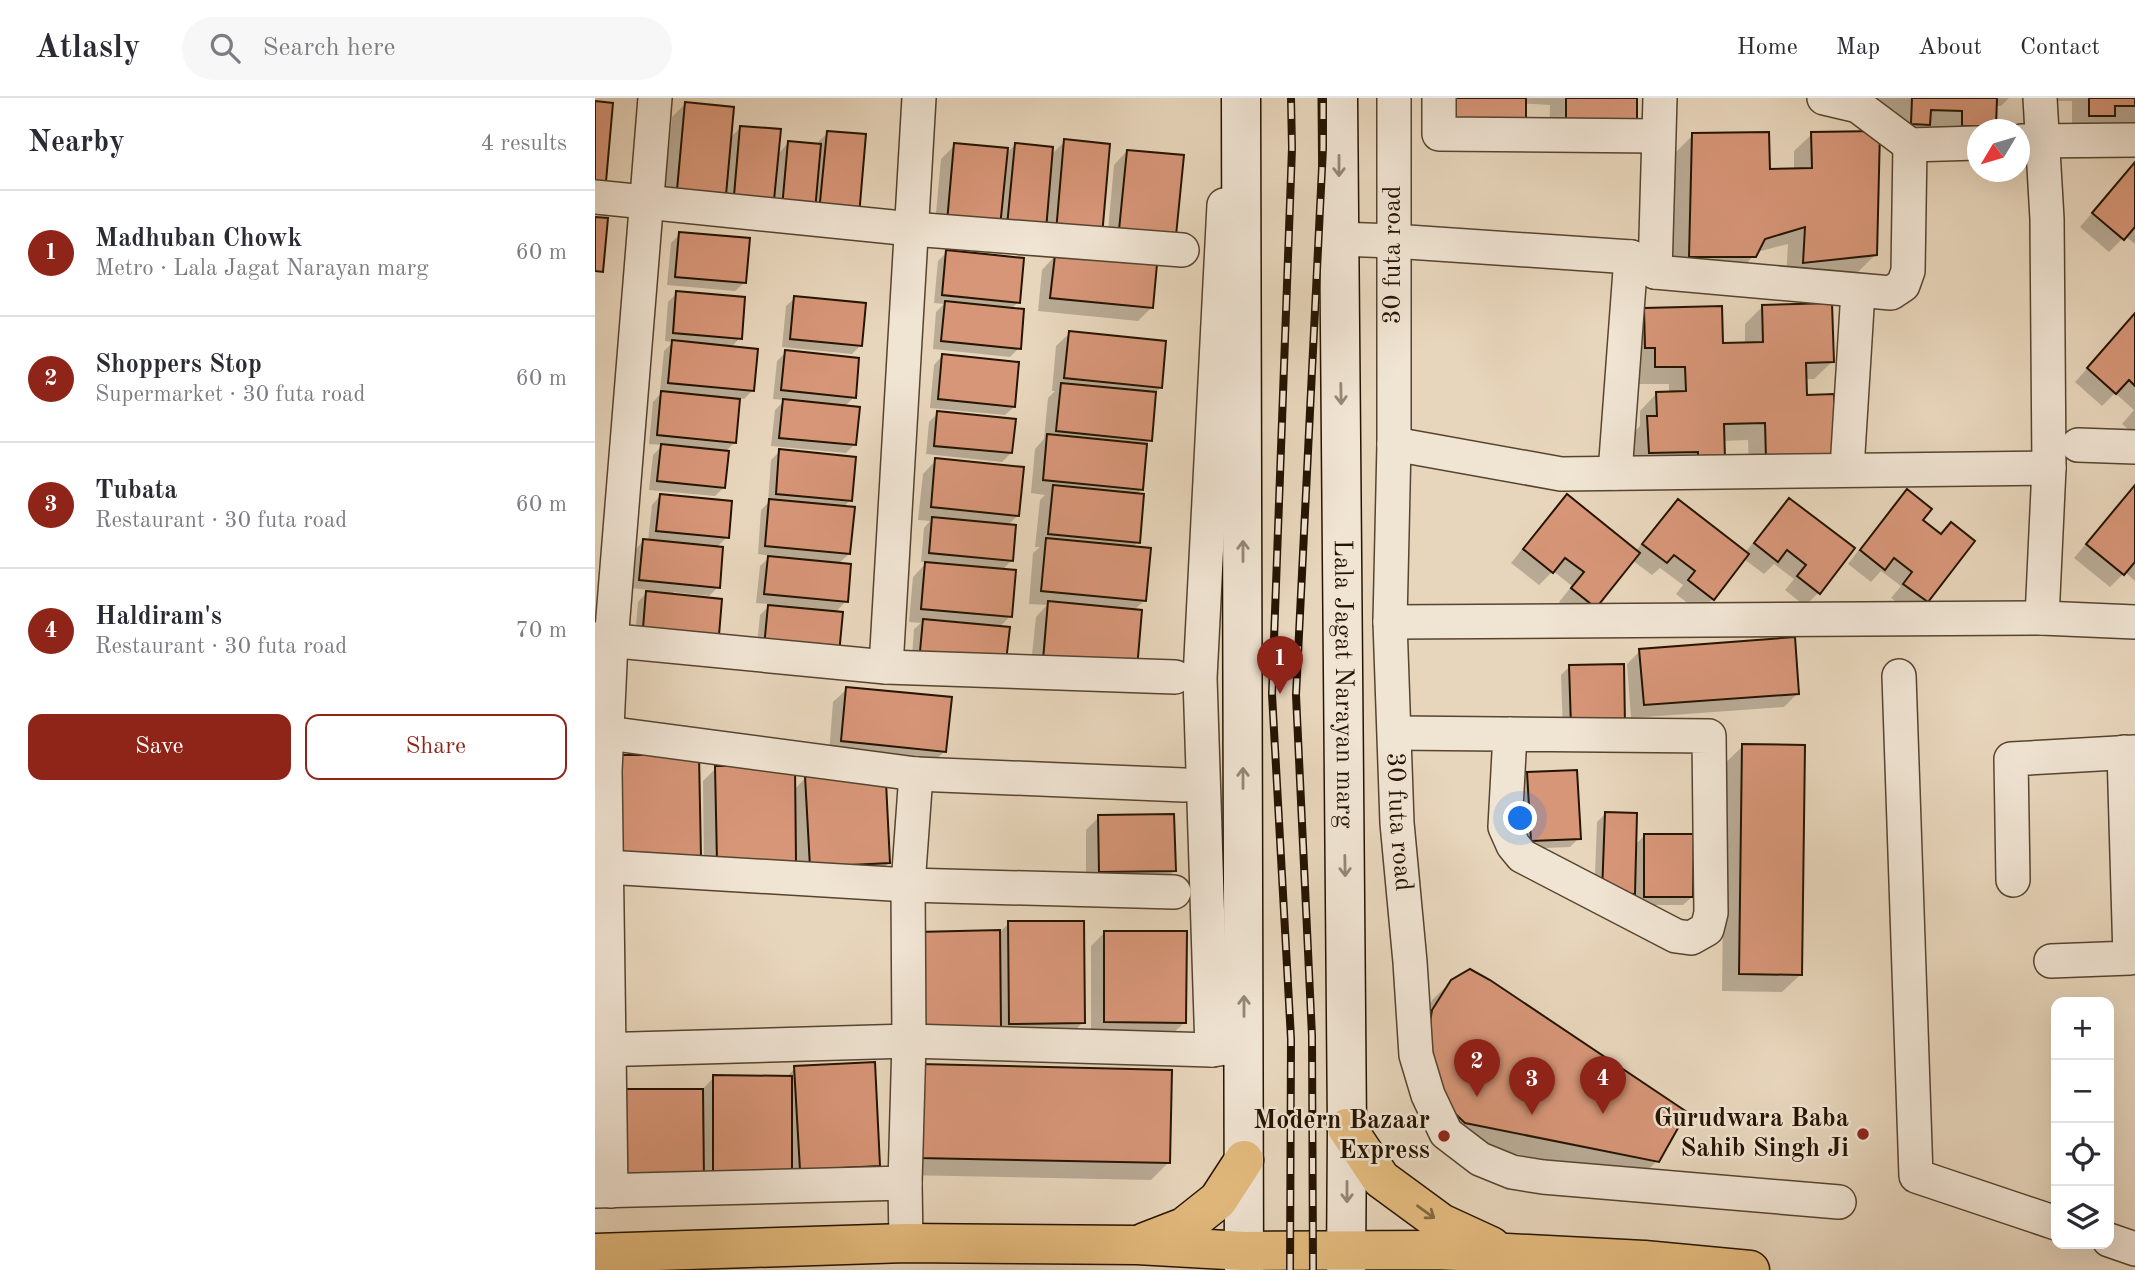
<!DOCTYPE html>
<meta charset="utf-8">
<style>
body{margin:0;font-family:"Old Standard TT",serif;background:#f7f7f7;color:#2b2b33}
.controls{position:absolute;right:21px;bottom:21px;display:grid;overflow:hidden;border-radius:14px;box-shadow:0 7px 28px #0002}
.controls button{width:63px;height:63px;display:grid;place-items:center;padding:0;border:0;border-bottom:2px solid #e1e1e2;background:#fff;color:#2b2b33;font:35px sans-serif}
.compass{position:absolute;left:1372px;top:21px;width:63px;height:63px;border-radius:50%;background:#fff;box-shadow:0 7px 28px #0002;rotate:232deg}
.you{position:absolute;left:926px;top:721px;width:24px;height:24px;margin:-18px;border:5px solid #fff;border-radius:50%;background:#1a73e8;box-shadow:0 0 0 10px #1a73e833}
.badge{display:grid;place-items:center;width:46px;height:46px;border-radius:50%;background:#8f2418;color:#fff;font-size:23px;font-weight:700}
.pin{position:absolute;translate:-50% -58px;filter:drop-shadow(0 2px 4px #0008)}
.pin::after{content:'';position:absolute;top:37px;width:24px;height:21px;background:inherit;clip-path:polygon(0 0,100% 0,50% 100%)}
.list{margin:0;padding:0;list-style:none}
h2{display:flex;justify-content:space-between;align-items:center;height:91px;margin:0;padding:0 28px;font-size:30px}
h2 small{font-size:23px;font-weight:400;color:#7c7c81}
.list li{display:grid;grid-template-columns:46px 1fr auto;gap:21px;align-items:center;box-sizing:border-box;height:126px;padding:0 28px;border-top:2px solid #e1e1e2}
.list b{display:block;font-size:26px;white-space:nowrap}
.list p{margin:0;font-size:23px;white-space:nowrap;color:#7c7c81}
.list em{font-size:23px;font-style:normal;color:#7c7c81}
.actions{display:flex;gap:14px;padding:21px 28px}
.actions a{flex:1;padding:16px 0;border:2px solid #8f2418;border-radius:14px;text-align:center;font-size:24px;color:#8f2418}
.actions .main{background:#8f2418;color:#fff}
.icon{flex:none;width:38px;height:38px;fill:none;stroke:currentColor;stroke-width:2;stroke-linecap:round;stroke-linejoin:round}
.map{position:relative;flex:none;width:1540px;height:1172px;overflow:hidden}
header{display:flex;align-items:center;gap:42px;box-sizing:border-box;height:98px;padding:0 35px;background:#fff;border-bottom:2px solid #e1e1e2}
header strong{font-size:33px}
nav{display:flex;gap:38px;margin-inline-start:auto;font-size:24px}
.search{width:490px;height:63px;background:#f7f7f7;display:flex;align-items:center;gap:18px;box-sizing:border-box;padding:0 24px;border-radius:38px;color:#7c7c81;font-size:26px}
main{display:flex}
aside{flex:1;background:#fff}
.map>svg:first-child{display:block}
</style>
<header>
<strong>Atlasly</strong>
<div class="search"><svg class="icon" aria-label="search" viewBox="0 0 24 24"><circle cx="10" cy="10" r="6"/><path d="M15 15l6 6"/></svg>Search here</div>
<nav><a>Home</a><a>Map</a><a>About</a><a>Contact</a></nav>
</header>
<main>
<aside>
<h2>Nearby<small>4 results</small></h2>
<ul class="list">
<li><span class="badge">1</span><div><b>Madhuban Chowk</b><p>Metro · Lala Jagat Narayan marg</p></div><em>60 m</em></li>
<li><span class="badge">2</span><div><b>Shoppers Stop</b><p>Supermarket · 30 futa road</p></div><em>60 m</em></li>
<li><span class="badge">3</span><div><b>Tubata</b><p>Restaurant · 30 futa road</p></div><em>60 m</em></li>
<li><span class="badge">4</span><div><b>Haldiram's</b><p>Restaurant · 30 futa road</p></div><em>70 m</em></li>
</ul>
<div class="actions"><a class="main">Save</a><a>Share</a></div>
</aside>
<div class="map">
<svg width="1540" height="1172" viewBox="0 0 1540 1172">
<rect width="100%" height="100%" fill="#e8d6bc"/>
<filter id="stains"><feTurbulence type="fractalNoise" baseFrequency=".00286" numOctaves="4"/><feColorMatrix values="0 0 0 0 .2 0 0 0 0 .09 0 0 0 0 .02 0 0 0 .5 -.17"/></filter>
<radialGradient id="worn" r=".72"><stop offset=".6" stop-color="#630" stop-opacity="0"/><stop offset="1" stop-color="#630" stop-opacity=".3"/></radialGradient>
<g fill="#0003">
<polygon points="843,0 1040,0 954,41 955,7"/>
<polygon points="1273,0 1414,0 1406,8 1400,8 1400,29 1397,32 1330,29 1316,44 1299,43 1300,12 1273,11"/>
<polygon points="1453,0 1540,0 1540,41 1530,41 1530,25 1511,25 1501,35 1477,35 1477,3 1453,3"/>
<polygon points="90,6 135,40 146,29 182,57 194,44 223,48 224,43 233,35 262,117 68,115 77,19"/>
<polygon points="1217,36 1281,156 1263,174 1191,182 1193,146 1162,154 1142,176 1077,176 1080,55 1098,37 1173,72 1199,72 1199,53"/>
<polygon points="470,43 505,137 339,137 346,61 360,47 410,57 420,47 456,57"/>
<polygon points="532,53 587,59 511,155 519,67"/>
<polygon points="1540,65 1540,146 1530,138 1514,154 1485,129"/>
<polygon points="85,136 149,185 140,193 72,187 76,145"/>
<polygon points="352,154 423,204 416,211 424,250 415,259 338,251 341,214 349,206 339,205 343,163"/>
<polygon points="460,158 557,209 543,223 443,213 447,172"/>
<polygon points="82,195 145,240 135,250 158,292 149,301 144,300 140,344 129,355 129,389 120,398 54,392 58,357 68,347 54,346 58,304 68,293 65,293 69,253 78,244 70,243 73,204"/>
<polygon points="200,200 266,247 257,256 187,249 191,208"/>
<polygon points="1167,209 1237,264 1219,281 1209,281 1210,299 1238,298 1154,376 1153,342 1128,343 1128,360 1037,372 1036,337 1045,328 1045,313 1062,295 1074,295 1074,286 1044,286 1043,267 1032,229 1050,212 1126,247 1150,246 1150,226"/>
<polygon points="1540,217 1540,337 1527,326 1539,312 1520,295 1507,308 1480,284"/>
<polygon points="475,235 566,289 560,295 555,342 550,347 546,392 541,397 543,444 537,450 550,502 538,513 435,575 441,519 452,507 434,506 438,455 445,449 440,449 445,402 450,397 436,395 440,351 449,341 453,300 460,293 457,293 461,248"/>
<polygon points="191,254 259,299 249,309 260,346 251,355 176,348 180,312 190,302 178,301 182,263"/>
<polygon points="347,258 419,309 410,317 335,310 339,267"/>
<polygon points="343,315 416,355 407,364 331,356 334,324"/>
<polygon points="185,353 255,402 248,410 254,456 243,466 251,503 240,515 161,557 165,517 176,506 161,505 165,468 176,458 163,456 166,412 173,405 176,362"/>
<polygon points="341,362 423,417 412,428 416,463 406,473 415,518 404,530 316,572 319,531 326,525 314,524 318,479 332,464 326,464 329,430 335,423 323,422 328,376"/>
<polygon points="1540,388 1540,483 1530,474 1515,489 1479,460"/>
<polygon points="1312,393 1326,422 1345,438 1378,443 1331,503 1318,516 1296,500 1306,488 1286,473 1276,484 1253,466 1299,406"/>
<polygon points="65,398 132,439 121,450 123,489 114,498 78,494 78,497 40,538 43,504 54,492 36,490 40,452 48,443 53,443 57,407"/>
<polygon points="972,398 1041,453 1070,416 1083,403 1150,455 1181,415 1194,402 1257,450 1223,495 1210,508 1190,492 1199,481 1179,466 1169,476 1149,461 1118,501 1104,514 1081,496 1088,487 1065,470 1057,477 1037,462 987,522 964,504 977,488 958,473 944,487 916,465 959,411"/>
<polygon points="1045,553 1203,595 1189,609 1036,620 1032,566"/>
<polygon points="975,568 1027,568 968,636 966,577"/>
<polygon points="252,591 350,653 336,666 234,656 238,604"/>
<polygon points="1148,648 1205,877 1187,894 1127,893 1130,665"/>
<polygon points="121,670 199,692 210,680 294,765 280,778 202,782 201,761 186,776 109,777 108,683"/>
<polygon points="933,676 984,740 975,749 928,751 924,685"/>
<polygon points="1011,715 1039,748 1049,738 1097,799 1088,807 1041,807 1041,793 1029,804 999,803 1002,724"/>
<polygon points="504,719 579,773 565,786 491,787 491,732"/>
<polygon points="414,825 488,924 475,938 401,938 323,836 405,834"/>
<polygon points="510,834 590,924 576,937 496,937 496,848"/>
<polygon points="857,883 1062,1063 1044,1081 852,1042 820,931 838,901"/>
<polygon points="200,970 284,1068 270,1081 10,1097 119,979 191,980"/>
<polygon points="308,986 573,1065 556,1082 307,1077"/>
</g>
<g fill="#d79678" stroke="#251400" stroke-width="2">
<polygon points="860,0 931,0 931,24 860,22"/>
<polygon points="971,0 1042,0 1042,25 971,24"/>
<polygon points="1317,0 1402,0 1401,29 1367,28 1367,13 1336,12 1335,27 1316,26"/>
<polygon points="1494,0 1540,0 1540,8 1520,8 1520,18 1494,18"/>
<polygon points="0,3 18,5 10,95 0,94"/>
<polygon points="90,4 139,9 130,108 81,103"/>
<polygon points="145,28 186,31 178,112 138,109"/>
<polygon points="232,33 271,36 264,118 224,114"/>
<polygon points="1285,33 1282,157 1208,165 1210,129 1170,141 1161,159 1094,159 1097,35 1174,34 1175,71 1217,70 1216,34"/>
<polygon points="469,41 515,46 507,138 461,134"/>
<polygon points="193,43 226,46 220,113 187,110"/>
<polygon points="359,45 413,50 405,129 352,124"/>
<polygon points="420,45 458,49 451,132 412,128"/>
<polygon points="532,52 589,57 580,148 523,142"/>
<polygon points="1540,64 1540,129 1529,142 1497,115"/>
<polygon points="0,119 13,120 8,174 0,173"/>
<polygon points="84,134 155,140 151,185 80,179"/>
<polygon points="351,152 429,160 425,205 347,197"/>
<polygon points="460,157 562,166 558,210 455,200"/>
<polygon points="81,193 150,199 147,241 78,235"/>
<polygon points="199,198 271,205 267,248 195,241"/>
<polygon points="350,203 429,211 426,251 346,243"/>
<polygon points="1237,205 1239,264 1211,265 1212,297 1239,296 1241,358 1171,360 1170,325 1129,326 1130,361 1103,361 1103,354 1054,355 1052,318 1062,318 1061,294 1091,293 1090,269 1060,269 1060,250 1050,250 1049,210 1127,208 1128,245 1168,244 1167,207"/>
<polygon points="1540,215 1540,288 1534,282 1521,296 1492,270"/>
<polygon points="474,233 571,243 567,290 469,280"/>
<polygon points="77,242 163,251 159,293 73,285"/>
<polygon points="190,252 264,260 261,300 186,292"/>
<polygon points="347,256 424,264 420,309 343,301"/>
<polygon points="466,285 561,294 557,343 461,333"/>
<polygon points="66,293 145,301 141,345 62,337"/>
<polygon points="188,301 265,309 261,347 184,340"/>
<polygon points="342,313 421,321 417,355 339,348"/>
<polygon points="452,336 552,346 548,392 448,382"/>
<polygon points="66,346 134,353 130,390 62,383"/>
<polygon points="184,351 261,359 257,403 181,396"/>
<polygon points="340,360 429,369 424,418 336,409"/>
<polygon points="458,387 549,396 545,445 453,436"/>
<polygon points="1540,387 1540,464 1529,477 1491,446"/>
<polygon points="1312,391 1337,411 1328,422 1346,436 1356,424 1380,443 1333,504 1308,486 1317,474 1299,460 1290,472 1265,452"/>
<polygon points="65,396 137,403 134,440 61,433"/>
<polygon points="972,396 1045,455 1001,510 976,490 989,474 970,460 958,475 928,451"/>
<polygon points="1194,400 1260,450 1225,496 1202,478 1211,467 1192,452 1183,464 1159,445"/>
<polygon points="174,401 260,409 255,456 170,448"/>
<polygon points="1083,401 1154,456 1119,502 1093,482 1100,473 1079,457 1072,465 1047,446"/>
<polygon points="337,419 421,427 418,463 334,455"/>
<polygon points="451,440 556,450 551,503 446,493"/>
<polygon points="48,441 128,449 125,490 44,482"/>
<polygon points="173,458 256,466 253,504 169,496"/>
<polygon points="330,464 421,472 417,519 326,511"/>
<polygon points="51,493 127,501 124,537 48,530"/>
<polygon points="453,503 547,512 542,571 448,562"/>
<polygon points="173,507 248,514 244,556 169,549"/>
<polygon points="328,521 415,529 410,572 324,564"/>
<polygon points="1200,539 1204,596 1049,607 1044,551"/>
<polygon points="1029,566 1030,628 976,628 974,567"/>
<polygon points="251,589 357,599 351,654 246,643"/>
<polygon points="1147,646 1210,647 1207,877 1144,876"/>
<polygon points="20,657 104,657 106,759 22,759"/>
<polygon points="120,668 200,668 201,764 122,764"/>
<polygon points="982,672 986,741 936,743 932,674"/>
<polygon points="210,678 291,684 295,765 215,769"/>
<polygon points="1010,714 1042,715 1040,796 1007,795"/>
<polygon points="579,716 581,773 504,774 503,717"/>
<polygon points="1049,736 1099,736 1098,799 1049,799"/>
<polygon points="413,823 489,823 490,925 414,926"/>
<polygon points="405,832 406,929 324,930 322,834"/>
<polygon points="509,833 592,833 591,925 509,924"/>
<polygon points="875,871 895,882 1092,1014 1064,1064 870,1025 851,1007 833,937 837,912 856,882"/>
<polygon points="280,964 285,1068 205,1072 199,968"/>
<polygon points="325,966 577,972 575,1065 323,1060"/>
<polygon points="118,977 197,978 197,1074 118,1074"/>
<polygon points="22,991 108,991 109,1084 22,1085"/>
</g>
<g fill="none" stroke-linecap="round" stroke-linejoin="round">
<g stroke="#56442f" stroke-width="36">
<g id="minor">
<path id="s1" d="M799 0V346L795 524 802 725 815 864 821 957 833 997 851 1035 885 1061 917 1074 948 1079 1244 1104"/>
<polyline points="844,0 844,36 1062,38"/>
<polyline points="1229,0 1263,8 1315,47 1382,45"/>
<polyline points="1445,0 1452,121 1454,370 1447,520"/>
<polyline points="1427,43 1540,42"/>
<polyline points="0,99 317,131 587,152"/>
<polyline points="744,141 798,143 1036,159 1060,174 1296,195 1308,187 1313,173 1315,47"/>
<polyline points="1060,174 1065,0"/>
<polyline points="799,346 966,376 1454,370"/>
<polyline points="1483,347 1540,349"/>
<polyline points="1252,371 1263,193"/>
<polyline points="1020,375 1036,159"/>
<polyline points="795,524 1447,520 1540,524"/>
<polyline points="0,541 291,569 580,579"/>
<polyline points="291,569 324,0"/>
<polyline points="1304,578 1321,1078 1461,1125"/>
<polyline points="12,635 321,676 589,687"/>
<polyline points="800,635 1114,638 1116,815 1112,831 1096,840 1081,838 927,758 918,747 910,729 915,636"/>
<polyline points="0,770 11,769 313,787 579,794"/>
<polyline points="1418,782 1416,661 1540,654"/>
<polyline points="1456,863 1535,860 1529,654"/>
<polyline points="0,952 314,943 617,952 638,949"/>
<polyline points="617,952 605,580 629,107"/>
<polyline points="0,1093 310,1085"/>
<polyline points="16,1093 10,673 16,544 60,0"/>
<polyline points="1514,1142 1540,1151"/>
<polyline points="311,1145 310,1085 314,943 313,787 321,676"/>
</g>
</g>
<g stroke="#251400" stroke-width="41">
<g id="secondary">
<polyline points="646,0 649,1172"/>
<path id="s2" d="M743 0 752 1030 751 1172"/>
</g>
</g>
<g stroke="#251400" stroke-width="41">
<g id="primary">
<polyline points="752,1030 786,1081 846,1125 896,1148"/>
<polyline points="550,1144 589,1129 623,1102 649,1062"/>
<polyline points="0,1155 311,1145 542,1147 649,1153 839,1152 912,1155 1049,1162 1155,1172"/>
</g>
</g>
<use href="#minor" stroke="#f0e4d3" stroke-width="33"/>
<use href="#secondary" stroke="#f0e4d3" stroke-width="38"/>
<use href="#primary" stroke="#e4bb7e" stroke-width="38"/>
<g stroke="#251400" stroke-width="8">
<g id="rail">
<polyline points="695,1172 696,941 677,596 697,50 696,0"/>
<polyline points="718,1172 717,938 701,597 728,50 728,0"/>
</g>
</g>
<use href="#rail" stroke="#f0e4d3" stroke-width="5" stroke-dasharray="16" stroke-linecap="butt"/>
</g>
<defs><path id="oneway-shaft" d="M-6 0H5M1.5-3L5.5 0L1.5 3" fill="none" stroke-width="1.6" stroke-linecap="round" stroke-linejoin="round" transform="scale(1.75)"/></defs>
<g stroke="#958674">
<use href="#oneway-shaft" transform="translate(744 68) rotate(90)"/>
<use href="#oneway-shaft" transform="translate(746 296) rotate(89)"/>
<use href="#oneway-shaft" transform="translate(648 453) rotate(-90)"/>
<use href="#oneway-shaft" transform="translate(648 680) rotate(-90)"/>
<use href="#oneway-shaft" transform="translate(750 768) rotate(89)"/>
<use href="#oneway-shaft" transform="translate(649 908) rotate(-90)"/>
<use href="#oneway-shaft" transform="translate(752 1094) rotate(90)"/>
</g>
<use stroke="#84683f" href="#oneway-shaft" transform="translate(831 1114) rotate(36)"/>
<g fill="#8f2418" stroke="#f0e4d3" stroke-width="2.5">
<circle cx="1268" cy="1036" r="7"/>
<circle cx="849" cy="1038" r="7"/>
</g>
<g text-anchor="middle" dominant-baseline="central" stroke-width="5" stroke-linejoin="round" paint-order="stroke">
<g font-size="26" fill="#251400" stroke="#f0e4d3">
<text transform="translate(798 157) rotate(-90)">30 futa road</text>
<text stroke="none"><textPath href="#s2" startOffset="586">Lala Jagat Narayan marg</textPath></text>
<text stroke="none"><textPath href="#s1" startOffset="724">30 futa road</textPath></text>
</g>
<g font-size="26" font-weight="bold" fill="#251400" stroke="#f0e4d3" text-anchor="end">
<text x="1254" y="1021">Gurudwara Baba<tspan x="1254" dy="30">Sahib Singh Ji</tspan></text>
<text x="835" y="1023">Modern Bazaar<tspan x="835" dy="30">Express</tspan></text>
</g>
</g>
<rect width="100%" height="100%" filter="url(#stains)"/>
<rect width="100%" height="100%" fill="url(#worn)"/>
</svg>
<div class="controls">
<button>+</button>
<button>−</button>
<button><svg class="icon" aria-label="locate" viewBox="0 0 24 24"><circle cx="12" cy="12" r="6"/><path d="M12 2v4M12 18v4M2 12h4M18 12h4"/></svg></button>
<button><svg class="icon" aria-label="layers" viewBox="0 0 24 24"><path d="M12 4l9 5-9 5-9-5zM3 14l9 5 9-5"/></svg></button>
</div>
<svg class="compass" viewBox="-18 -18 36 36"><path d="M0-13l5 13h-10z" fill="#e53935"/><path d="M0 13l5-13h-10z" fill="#7c7c81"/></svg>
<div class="you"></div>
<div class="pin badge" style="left:685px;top:596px">1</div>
<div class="pin badge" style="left:882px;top:999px">2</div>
<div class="pin badge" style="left:937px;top:1017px">3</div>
<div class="pin badge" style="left:1008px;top:1016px">4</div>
</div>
</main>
